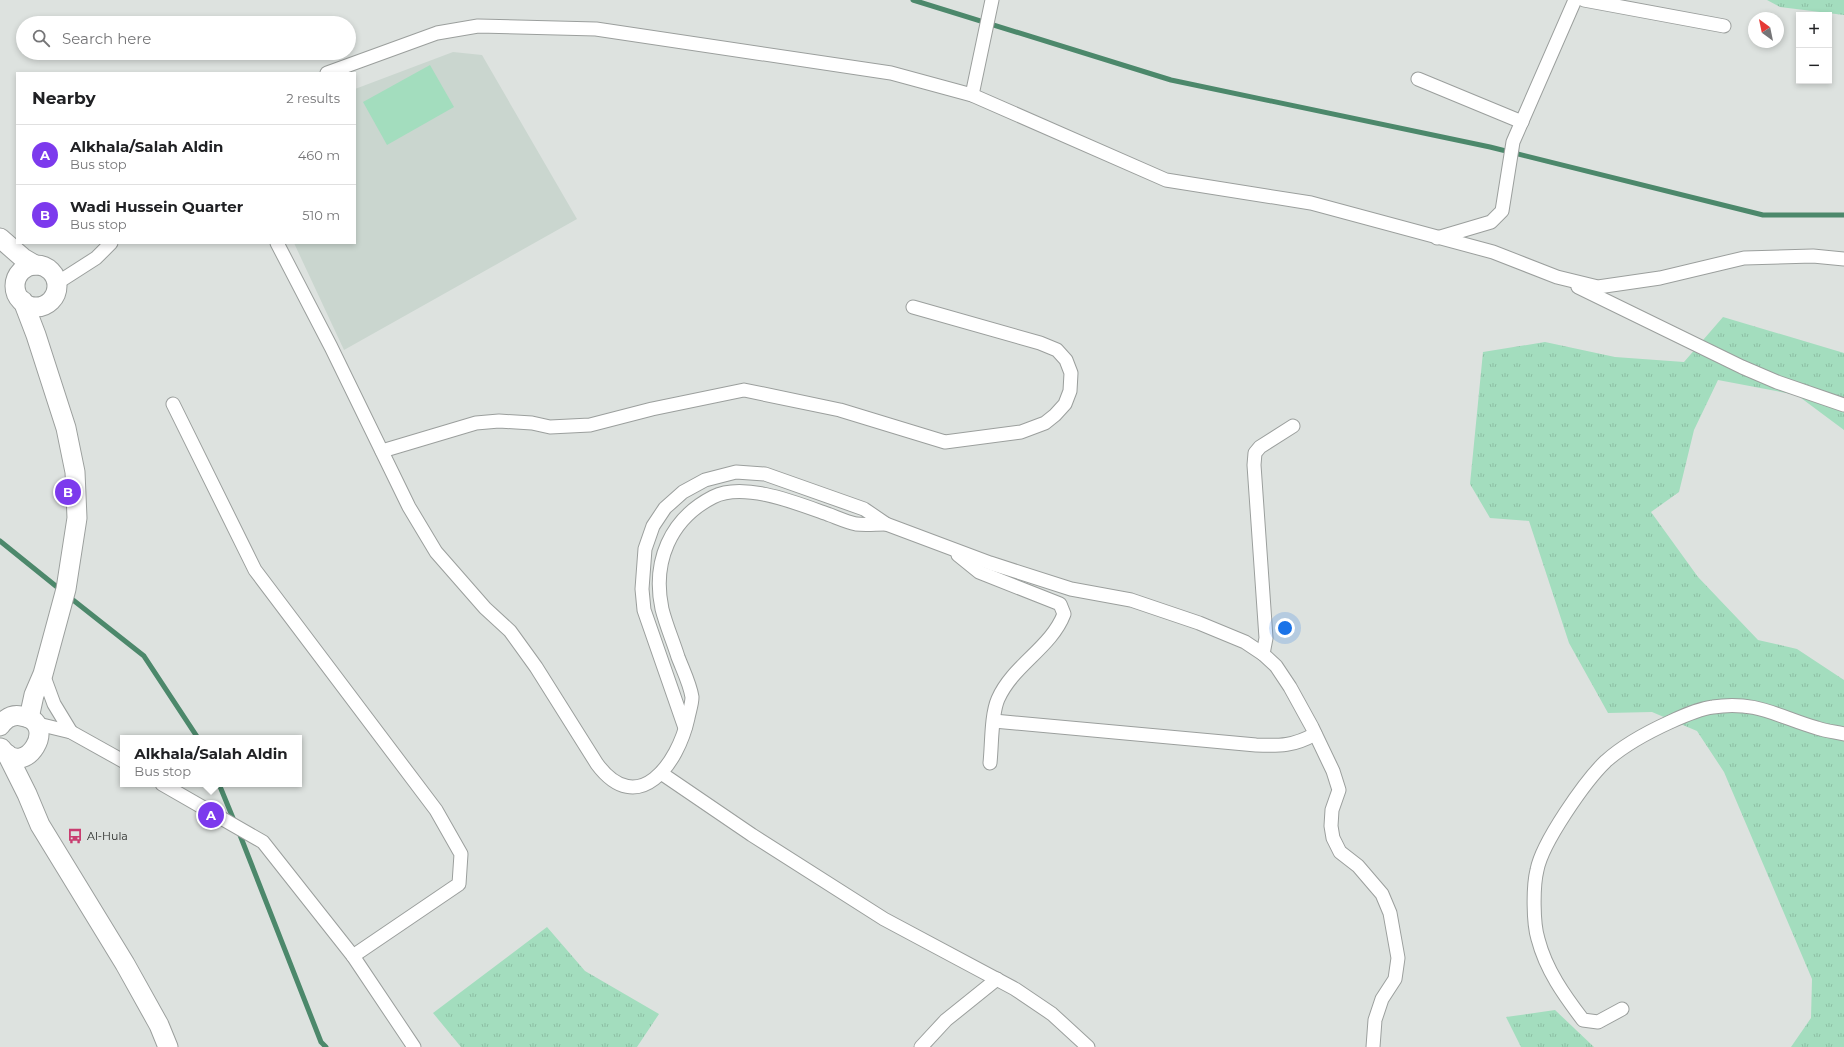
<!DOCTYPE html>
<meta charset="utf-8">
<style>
body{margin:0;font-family:Montserrat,sans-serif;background:#f6f6f6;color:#202124}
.controls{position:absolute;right:12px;top:12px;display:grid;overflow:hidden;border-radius:0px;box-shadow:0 2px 6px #0003}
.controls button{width:36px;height:36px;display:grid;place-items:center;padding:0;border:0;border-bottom:1px solid #e0e0e0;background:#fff;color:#202124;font:20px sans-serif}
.compass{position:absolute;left:1748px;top:12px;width:36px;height:36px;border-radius:50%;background:#fff;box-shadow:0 2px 6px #0003;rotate:327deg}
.you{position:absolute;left:1285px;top:628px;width:14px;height:14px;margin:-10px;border:3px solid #fff;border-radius:50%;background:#1a73e8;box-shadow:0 0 0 6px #1a73e833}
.badge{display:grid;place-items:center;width:26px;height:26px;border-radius:50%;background:#7c3aed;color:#fff;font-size:13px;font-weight:700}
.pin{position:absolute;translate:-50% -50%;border:2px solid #fff;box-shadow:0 1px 4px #0006}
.popup{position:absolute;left:120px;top:735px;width:182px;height:52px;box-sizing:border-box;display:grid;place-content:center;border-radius:0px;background:#fff;filter:drop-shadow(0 1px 3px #0005);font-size:13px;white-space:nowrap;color:#757577}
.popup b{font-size:15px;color:#202124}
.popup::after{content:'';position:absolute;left:50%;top:100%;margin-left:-8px;border:8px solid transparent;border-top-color:#fff}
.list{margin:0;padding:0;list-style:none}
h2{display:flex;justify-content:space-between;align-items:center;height:52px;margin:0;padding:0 16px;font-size:17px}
h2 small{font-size:13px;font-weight:400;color:#757577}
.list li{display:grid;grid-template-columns:26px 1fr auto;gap:12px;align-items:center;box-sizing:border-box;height:60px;padding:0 16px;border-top:1px solid #e0e0e0}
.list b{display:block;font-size:15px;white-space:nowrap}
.list p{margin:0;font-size:13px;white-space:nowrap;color:#757577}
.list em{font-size:13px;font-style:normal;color:#757577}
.icon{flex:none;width:22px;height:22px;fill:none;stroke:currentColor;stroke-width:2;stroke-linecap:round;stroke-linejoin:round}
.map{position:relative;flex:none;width:1844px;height:1047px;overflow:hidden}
.search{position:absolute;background:#fff;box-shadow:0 2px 6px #0003;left:16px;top:16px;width:340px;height:44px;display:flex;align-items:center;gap:10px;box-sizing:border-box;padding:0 14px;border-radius:22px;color:#757577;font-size:15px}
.panel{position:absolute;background:#fff;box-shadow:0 2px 6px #0003;left:16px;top:72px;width:340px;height:172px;border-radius:0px}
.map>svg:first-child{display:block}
</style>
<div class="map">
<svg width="1844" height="1047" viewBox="0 0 1844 1047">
<defs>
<pattern id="grass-tufts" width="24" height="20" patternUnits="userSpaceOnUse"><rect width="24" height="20" fill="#a3ddbe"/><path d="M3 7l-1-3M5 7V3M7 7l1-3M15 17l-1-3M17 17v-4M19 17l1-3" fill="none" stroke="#8cbea3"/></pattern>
</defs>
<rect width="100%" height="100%" fill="#dde2df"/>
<polygon fill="#cad6cf" points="453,52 482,55 577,219 344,350 294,243 355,243 355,89"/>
<g fill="url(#grass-tufts)">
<polygon points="1767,0 1844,0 1844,15 1780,7"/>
<polygon points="1723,317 1844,353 1844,430 1797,395 1718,380 1694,430 1679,492 1651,512 1698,577 1758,640 1797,649 1844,680 1844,1047 1791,1047 1811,1018 1812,979 1724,772 1697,731 1652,712 1608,713 1569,643 1529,521 1490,518 1470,484 1483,352 1545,342 1615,357 1684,362"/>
<polygon points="547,927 585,971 659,1014 637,1047 461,1047 433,1013"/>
<polygon points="1555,1010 1594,1047 1521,1047 1506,1017"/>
</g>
<polygon fill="#a3ddbe" points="430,65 454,107 387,145 363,102"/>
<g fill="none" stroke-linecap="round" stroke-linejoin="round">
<g stroke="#4c886b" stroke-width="5">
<polyline points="913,0 1171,80 1490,147 1763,215 1844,215"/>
<polyline points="0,541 62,591"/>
<polyline points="68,596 144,656 198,738"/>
<polyline points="219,784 235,823"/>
<polyline points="238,830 321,1042 326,1047"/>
</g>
<g stroke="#9b9f9d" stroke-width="15">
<g id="street">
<polyline points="1584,0 1724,26"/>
<polyline points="327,73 437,33 478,26 596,29 891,73 972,95 1166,180 1311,203 1493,252 1557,277 1598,287 1660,278 1744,258 1813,256 1844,259"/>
<polyline points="1418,79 1522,122"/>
<polyline points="972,95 992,0"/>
<polyline points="1437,238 1491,222 1502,211 1513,142 1575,0"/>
<path d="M277 243 331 347 409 507 436 552 485 608 510 631 536 667 597 764C638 819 678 764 688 718 689 712 692 704 692 697 690 684 683 670 678 657 673 641 666 625 662 609 652 562 670 519 713 497 744 481 799 504 830 515 838 518 847 522 856 524 865 525 876 524 886 524"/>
<polyline points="57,283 96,258 111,243"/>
<polyline points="1578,287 1742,367 1777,382 1844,405"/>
<polyline points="173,404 255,570 436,810 461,854 459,884 353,956"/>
<polyline points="382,451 476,423 499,421 532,423 550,427 590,425 652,409 744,390 840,410 945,442 1021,432 1045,423 1055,415 1065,404 1070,391 1071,373 1066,360 1057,350 1040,343 913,307"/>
<path d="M958 555 979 572 1060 604 1064 614C1051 648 1013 665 998 699 991 715 992 744 990 763"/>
<polyline points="1263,654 1266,638 1254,465 1255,453 1260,447 1293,426"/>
<polyline points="43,674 54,704 71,732"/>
<path d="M994 721 1256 745C1280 746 1294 746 1315 734"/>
<polyline points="34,723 71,732 123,761"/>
<polyline points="685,728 644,610 642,589 645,549 653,526 665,508 683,492 705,480 736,472 765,474 864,509 886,524 990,563 1071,589 1131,600 1199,623 1245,642 1263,654 1276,666 1290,687 1312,727 1333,771 1339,790 1332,810 1331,826 1333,838 1340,852 1358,866 1382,894 1390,913 1398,958 1395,979 1382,999 1375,1020 1373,1047"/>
<polyline points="661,773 752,835 884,919 1015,989 1052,1014 1088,1047"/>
<polyline points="162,784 263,842 353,956 414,1047"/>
<path d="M1622 1009 1598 1022 1583 1020C1564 995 1546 970 1538 939 1533 923 1533 886 1537 870 1542 843 1585 781 1606 761 1624 745 1648 732 1670 722 1683 716 1698 709 1713 707 1755 700 1779 717 1817 728 1826 731 1835 732 1844 734"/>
<polyline points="921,1047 946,1020 997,979"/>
</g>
</g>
<g stroke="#9b9f9d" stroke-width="21">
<g id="secondary">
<polyline points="0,238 23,258 35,265"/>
<circle cx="36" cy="286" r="21"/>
<polyline points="23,301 36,335 66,428 75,472 77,518 66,589 43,674 34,695 29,718"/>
<path d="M0 726C5 719 12 714 21 716 61 721 25 782 1 748"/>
<polyline points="7,754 27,794 40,825 125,964 159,1025 168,1047"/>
</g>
</g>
<use href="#street" stroke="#fff" stroke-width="13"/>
<use href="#secondary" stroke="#fff" stroke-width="19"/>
</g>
<defs>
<g id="bus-bare" transform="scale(1.2)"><path d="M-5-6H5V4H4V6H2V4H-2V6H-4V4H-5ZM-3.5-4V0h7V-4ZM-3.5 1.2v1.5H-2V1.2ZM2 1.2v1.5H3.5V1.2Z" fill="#c93d70" stroke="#dde2df" stroke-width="2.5" paint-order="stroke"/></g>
</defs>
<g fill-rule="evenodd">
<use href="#bus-bare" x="75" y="836"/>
</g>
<g text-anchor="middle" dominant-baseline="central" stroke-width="4" stroke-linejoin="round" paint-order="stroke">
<g font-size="11" fill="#272927" stroke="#dde2df" text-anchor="start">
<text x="87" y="836">Al-Hula</text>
</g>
</g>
</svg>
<div class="controls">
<button>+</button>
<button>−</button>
</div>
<svg class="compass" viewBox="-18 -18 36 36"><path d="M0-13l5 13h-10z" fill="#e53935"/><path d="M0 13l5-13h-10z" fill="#757577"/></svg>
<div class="you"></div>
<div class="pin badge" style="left:211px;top:815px">A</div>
<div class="popup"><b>Alkhala/Salah Aldin</b>Bus stop</div>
<div class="pin badge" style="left:68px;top:492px">B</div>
<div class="search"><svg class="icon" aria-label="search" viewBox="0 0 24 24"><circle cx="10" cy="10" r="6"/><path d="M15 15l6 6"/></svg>Search here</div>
<section class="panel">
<h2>Nearby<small>2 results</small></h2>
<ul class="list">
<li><span class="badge">A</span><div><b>Alkhala/Salah Aldin</b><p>Bus stop</p></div><em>460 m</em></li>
<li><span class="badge">B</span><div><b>Wadi Hussein Quarter</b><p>Bus stop</p></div><em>510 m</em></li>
</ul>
</section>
</div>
